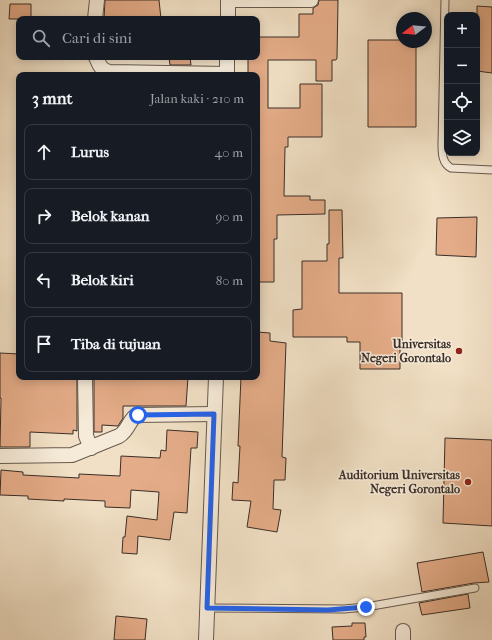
<!DOCTYPE html>
<html lang="id">
<meta charset="utf-8">
<style>
body{margin:0;font-family:"IM FELL French Canon",serif;background:#20242c;color:#f1f3f6}
.controls{position:absolute;right:12px;top:12px;display:grid;overflow:hidden;border-radius:8px;box-shadow:0 2px 10px #0003}
.controls button{width:36px;height:36px;display:grid;place-items:center;padding:0;border:0;border-bottom:1px solid #363941;background:#171b24;color:#f1f3f6;font:20px sans-serif}
.compass{position:absolute;left:396px;top:12px;width:36px;height:36px;border-radius:50%;background:#171b24;box-shadow:0 2px 10px #0003;rotate:254deg}
.stop{position:absolute;width:12px;height:12px;margin:-9px;border:3px solid #2563eb;border-radius:50%;background:#fff}
.stop.end{background:#2563eb;border-color:#fff;box-shadow:0 1px 4px #0008}
.list{margin:0;padding:0;list-style:none}
h2{display:flex;justify-content:space-between;align-items:center;height:52px;margin:0;padding:0 16px;font-size:17px}
h2 small{font-size:13px;font-weight:400;color:#9ea1a6}
.list li{display:grid;grid-template-columns:26px 1fr auto;gap:12px;align-items:center;box-sizing:border-box;height:56px;margin:0 8px 8px;padding:0 8px;border:1px solid #363941;border-radius:8px}
.list b{display:block;font-size:15px;white-space:nowrap}
.list em{font-size:13px;font-style:normal;color:#9ea1a6}
.icon{flex:none;width:22px;height:22px;fill:none;stroke:currentColor;stroke-width:2;stroke-linecap:round;stroke-linejoin:round}
.map{position:relative;flex:none;width:492px;height:640px;overflow:hidden}
.search{position:absolute;background:#171b24;box-shadow:0 2px 10px #0003;left:16px;top:16px;width:244px;height:44px;display:flex;align-items:center;gap:10px;box-sizing:border-box;padding:0 14px;border-radius:8px;color:#9ea1a6;font-size:15px}
.panel{position:absolute;background:#171b24;box-shadow:0 2px 10px #0003;left:16px;top:72px;width:244px;height:308px;border-radius:8px}
.map>svg:first-child{display:block}
</style>
<div class="map">
<svg width="492" height="640" viewBox="0 0 492 640">
<rect width="100%" height="100%" fill="#f1e0c5"/>
<filter id="stains"><feTurbulence type="fractalNoise" baseFrequency=".005" numOctaves="4"/><feColorMatrix values="0 0 0 0 .2 0 0 0 0 .09 0 0 0 0 .02 0 0 0 .5 -.17"/></filter>
<radialGradient id="worn" r=".72"><stop offset=".6" stop-color="#630" stop-opacity="0"/><stop offset="1" stop-color="#630" stop-opacity=".3"/></radialGradient>
<g fill="#e4ac88" stroke="#3a2e28">
<polygon points="105,0 159,0 161,19 104,19"/>
<polygon points="319,0 338,0 337,58 336,60 332,60 332,81 316,81 316,60 268,60 268,108 300,108 300,84 322,84 322,137 288,137 288,147 285,147 284,196 310,196 310,200 325,200 325,214 277,215 277,239 274,239 274,282 257,282 257,75 248,75 248,57 257,57 257,37 299,37 299,14 313,14 313,8 318,5"/>
<polygon points="10,4 31,4 31,19 9,19"/>
<polygon points="477,6 492,7 492,73 477,71"/>
<polygon points="368,40 402,40 402,42 416,42 416,127 368,127"/>
<polygon points="169,57 190,57 191,65 170,65"/>
<polygon points="329,210 342,210 343,258 339,258 339,293 402,293 402,342 400,342 400,369 360,369 360,342 347,342 347,337 293,337 293,310 302,309 302,261 327,261 327,244 329,244"/>
<polygon points="477,217 476,257 436,255 437,218"/>
<polygon points="257,332 270,333 270,341 286,343 282,457 286,458 285,480 274,480 273,509 281,510 277,532 247,527 251,501 232,500 233,482 238,483 240,446 238,446 241,377 257,377"/>
<polygon points="0,353 19,354 19,377 77,377 77,431 73,430 73,434 30,432 30,447 0,447 1,398 0,398"/>
<polygon points="94,377 188,377 186,406 123,406 123,418 118,426 102,425 102,432 94,432"/>
<polygon points="167,430 198,432 197,448 191,448 187,513 174,512 170,540 138,536 137,554 122,553 123,537 125,537 127,516 157,520 159,492 131,490 130,508 105,507 105,501 64,499 64,501 28,499 28,496 0,495 1,470 23,472 23,475 79,478 79,474 120,476 121,456 160,458 161,450 166,451"/>
<polygon points="445,438 492,440 492,526 443,523"/>
<polygon points="483,552 489,582 474,583 422,592 417,563"/>
<polygon points="468,594 470,608 422,615 419,603"/>
<polygon points="116,616 147,619 145,640 114,640"/>
<polygon points="352,623 365,623 366,637 364,637 364,640 333,640 332,627 352,626"/>
</g>
<g fill="none" stroke-linecap="round" stroke-linejoin="round">
<g stroke="#685a4f" stroke-width="9">
<g id="service">
<path d="M445 0 442 144C442 153 442 163 451 168L492 170"/>
<polyline points="207,608 344,609 366,607 475,588"/>
</g>
</g>
<g stroke="#685a4f" stroke-width="16">
<g id="minor">
<polyline points="228,0 311,0"/>
<polyline points="95,19 97,0"/>
<polyline points="228,19 228,0"/>
<path d="M96 57C99 64 101 71 110 72L227 74"/>
<polyline points="227,75 227,57"/>
<polyline points="85,377 86,436 91,448"/>
<path d="M0 456 72 455 119 436C129 430 129 419 137 415L214 414"/>
<polyline points="206,640 216,377"/>
<polyline points="403,640 403,631"/>
</g>
</g>
<use href="#service" stroke="#f6ebd9" stroke-width="7"/>
<use href="#minor" stroke="#f6ebd9" stroke-width="14"/>
</g>
<g fill="none" stroke-linecap="round" stroke-linejoin="round">
<polyline stroke="#2563eb" stroke-width="5" points="138,415 214,414 207,608 328,610 366,607"/>
</g>
<g fill="#8f2418" stroke="#f6ebd9" stroke-width="1.5">
<circle cx="459" cy="351" r="4"/>
<circle cx="468" cy="482" r="4"/>
</g>
<g text-anchor="middle" dominant-baseline="central" stroke-width="3" stroke-linejoin="round" paint-order="stroke">
<g font-size="12" font-weight="bold" fill="#3a2e28" stroke="#f6ebd9" text-anchor="end">
<text x="451" y="344">Universitas<tspan x="451" dy="14">Negeri Gorontalo</tspan></text>
<text x="460" y="475">Auditorium Universitas<tspan x="460" dy="14">Negeri Gorontalo</tspan></text>
</g>
</g>
<rect width="100%" height="100%" filter="url(#stains)"/>
<rect width="100%" height="100%" fill="url(#worn)"/>
</svg>
<div class="controls">
<button>+</button>
<button>−</button>
<button><svg class="icon" aria-label="locate" viewBox="0 0 24 24"><circle cx="12" cy="12" r="6"/><path d="M12 2v4M12 18v4M2 12h4M18 12h4"/></svg></button>
<button><svg class="icon" aria-label="layers" viewBox="0 0 24 24"><path d="M12 4l9 5-9 5-9-5zM3 14l9 5 9-5"/></svg></button>
</div>
<svg class="compass" viewBox="-18 -18 36 36"><path d="M0-13l5 13h-10z" fill="#e53935"/><path d="M0 13l5-13h-10z" fill="#9ea1a6"/></svg>
<div class="stop" style="left:138px;top:415px"></div>
<div class="stop end" style="left:366px;top:607px"></div>
<div class="search"><svg class="icon" aria-label="search" viewBox="0 0 24 24"><circle cx="10" cy="10" r="6"/><path d="M15 15l6 6"/></svg>Cari di sini</div>
<section class="panel">
<h2>3 mnt<small>Jalan kaki · 210 m</small></h2>
<ul class="list">
<li><svg class="icon" aria-label="ahead" viewBox="0 0 24 24"><path d="M12 20V5M6 11l6-6 6 6"/></svg><div><b>Lurus</b></div><em>40 m</em></li>
<li><svg class="icon" aria-label="right" viewBox="0 0 24 24"><path d="M7 20v-9h11M14 6l5 5-5 5"/></svg><div><b>Belok kanan</b></div><em>90 m</em></li>
<li><svg class="icon" aria-label="left" viewBox="0 0 24 24"><path d="M17 20v-9H6M10 6l-5 5 5 5"/></svg><div><b>Belok kiri</b></div><em>80 m</em></li>
<li><svg class="icon" aria-label="arrive" viewBox="0 0 24 24"><path d="M6 21V4h12l-3 4 3 4H6"/></svg><div><b>Tiba di tujuan</b></div></li>
</ul>
</section>
</div>
